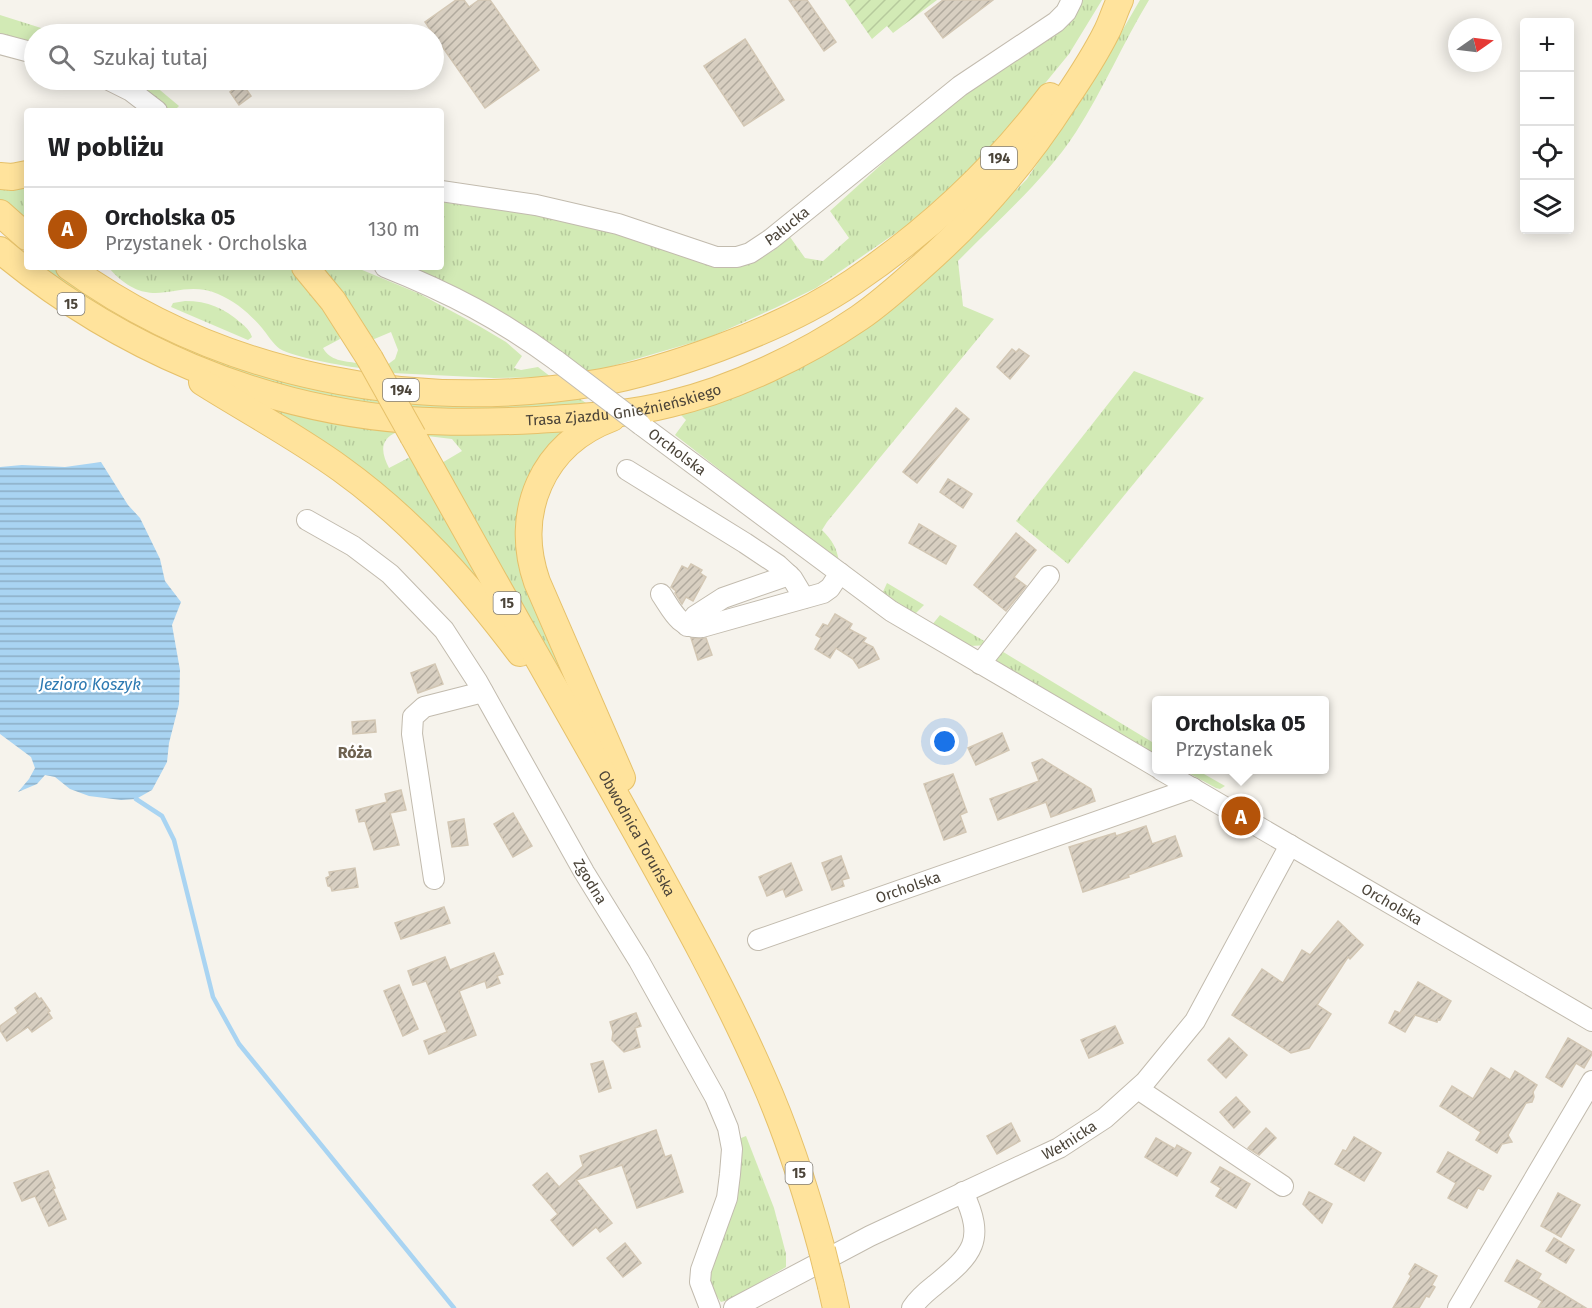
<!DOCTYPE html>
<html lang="pl">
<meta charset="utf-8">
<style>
body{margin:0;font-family:"Fira Sans",sans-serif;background:#f6f6f6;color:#202124}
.controls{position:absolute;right:18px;top:18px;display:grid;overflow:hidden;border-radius:6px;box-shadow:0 3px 15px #0003}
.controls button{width:54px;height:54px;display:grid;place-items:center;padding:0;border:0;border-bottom:2px solid #e0e0e0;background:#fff;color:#202124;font:30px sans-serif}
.compass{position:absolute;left:1448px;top:18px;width:54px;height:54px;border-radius:50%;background:#fff;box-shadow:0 3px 15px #0003;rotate:76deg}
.you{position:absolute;left:945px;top:742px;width:21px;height:21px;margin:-15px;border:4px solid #fff;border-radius:50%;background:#1a73e8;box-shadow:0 0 0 9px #1a73e833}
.badge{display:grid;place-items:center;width:39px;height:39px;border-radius:50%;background:#b45309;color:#fff;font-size:20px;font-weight:700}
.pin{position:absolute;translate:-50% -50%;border:3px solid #fff;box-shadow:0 2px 6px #0006}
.popup{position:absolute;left:1152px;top:696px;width:177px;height:78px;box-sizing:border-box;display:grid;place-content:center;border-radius:6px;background:#fff;filter:drop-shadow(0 2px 4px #0005);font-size:20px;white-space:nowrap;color:#757577}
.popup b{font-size:22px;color:#202124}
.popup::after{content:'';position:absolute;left:50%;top:100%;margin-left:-12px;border:12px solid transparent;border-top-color:#fff}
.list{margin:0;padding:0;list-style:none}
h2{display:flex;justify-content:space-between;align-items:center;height:78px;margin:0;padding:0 24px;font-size:26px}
h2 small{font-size:20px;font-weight:400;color:#757577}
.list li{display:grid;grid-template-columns:39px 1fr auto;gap:18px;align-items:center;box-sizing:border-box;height:84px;padding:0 24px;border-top:2px solid #e0e0e0}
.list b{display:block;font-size:22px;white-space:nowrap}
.list p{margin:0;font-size:20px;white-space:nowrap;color:#757577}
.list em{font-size:20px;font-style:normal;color:#757577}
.icon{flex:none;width:33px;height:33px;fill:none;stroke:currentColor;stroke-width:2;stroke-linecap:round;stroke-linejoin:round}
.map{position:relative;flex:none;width:1592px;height:1308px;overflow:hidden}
.search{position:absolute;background:#fff;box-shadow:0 3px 15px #0003;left:24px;top:24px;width:420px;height:66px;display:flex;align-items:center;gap:15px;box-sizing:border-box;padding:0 21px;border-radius:33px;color:#757577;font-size:22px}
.panel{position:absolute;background:#fff;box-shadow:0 3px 15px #0003;left:24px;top:108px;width:420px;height:162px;border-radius:6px}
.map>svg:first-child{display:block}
</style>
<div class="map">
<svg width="1592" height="1308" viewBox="0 0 1592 1308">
<defs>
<pattern id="grass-tufts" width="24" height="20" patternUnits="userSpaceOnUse" patternTransform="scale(1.5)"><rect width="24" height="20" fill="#d2eab5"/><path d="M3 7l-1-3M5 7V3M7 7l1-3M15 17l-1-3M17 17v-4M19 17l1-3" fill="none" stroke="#b6ca9c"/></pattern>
<pattern id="garden-furrows" width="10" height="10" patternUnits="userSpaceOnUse" patternTransform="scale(1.5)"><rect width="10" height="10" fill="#d2eab5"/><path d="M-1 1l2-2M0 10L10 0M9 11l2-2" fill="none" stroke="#b6ca9c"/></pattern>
<pattern id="water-rules" width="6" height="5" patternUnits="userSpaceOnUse" patternTransform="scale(1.5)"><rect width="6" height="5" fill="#a9d4f2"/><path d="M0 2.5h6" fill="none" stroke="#8caec5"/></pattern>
<pattern id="building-hatch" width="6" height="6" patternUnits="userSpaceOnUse" patternTransform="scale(1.5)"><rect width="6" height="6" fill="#d8cfc1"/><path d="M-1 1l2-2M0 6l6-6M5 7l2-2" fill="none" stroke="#b1aa9e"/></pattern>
</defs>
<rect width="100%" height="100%" fill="#f6f3ec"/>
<g fill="url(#grass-tufts)">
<polygon points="1078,0 1102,0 1069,54 984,158 906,226 816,288 775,308 708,338 609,367 592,375 526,328 403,267 441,267 441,202 530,214 754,261 773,251 790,237 805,258 823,261 849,238 830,211 959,94"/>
<path d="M1140 0H1149C1123 43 1103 90 1076 132 1044 181 999 219 958 261L963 306 994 319 827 522 822 530C832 540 837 548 839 562L675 435 686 420 678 412 839 343 894 308 922 283 1027 179 1100 69Z"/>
<polygon points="0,15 60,34 34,34 34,45 0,35"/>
<polygon points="126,80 148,80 179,106 174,111 167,111"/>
<polygon points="27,184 27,223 0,200 0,185"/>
<polygon points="37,267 51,267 83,289 377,398 382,407 335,399 240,374 146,335"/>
<path d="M108 267H290L313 293 339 333 340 339 323 348C330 361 344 361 357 363L360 368C343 366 293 357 280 349 273 344 267 334 262 328 250 314 235 301 218 294 175 276 152 317 108 267Z"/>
<polygon points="319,267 355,267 420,294 479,326 506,342 522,356 514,368 521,370 538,367 551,377 494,378 392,373 387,365 395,359 398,350 391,332 372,340"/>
<path d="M185 301C208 301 224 308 241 323 246 327 250 331 252 337L248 340 171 307 173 303Z"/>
<polygon points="1134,371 1204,398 1068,564 1016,521"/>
<polygon points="576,396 586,403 518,411 413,411 408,402"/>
<path d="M268 405 395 429 397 432C378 440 382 454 389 468L412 456 498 607 265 409Z"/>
<polygon points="574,425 523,502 594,732 440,464 462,451 452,439 427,436 425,432"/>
<polygon points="887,583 924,605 913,616 882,594"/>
<polygon points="940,615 991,645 969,646 932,625"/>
<polygon points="1000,650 1157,745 1157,755 998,664 996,657"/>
<polygon points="1183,770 1197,770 1225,786 1220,789 1216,788"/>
<polygon points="746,1136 774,1208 786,1254 786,1267 732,1299 721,1302 714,1293 709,1278 736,1140"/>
</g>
<polygon fill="url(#garden-furrows)" points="845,0 937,0 893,33 887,26 872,39"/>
<polygon fill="url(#water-rules)" points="101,462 128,505 140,518 160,559 165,581 181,602 172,625 180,670 179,704 169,743 167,762 152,790 136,799 121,800 89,796 70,789 55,777 45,775 37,784 18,792 29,779 35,768 31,757 0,734 0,467 22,465 65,467"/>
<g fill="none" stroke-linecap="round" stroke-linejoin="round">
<polyline stroke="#a9d4f2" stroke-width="4.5" points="136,799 162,816 174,840 213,997 239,1044 454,1308"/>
</g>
<g fill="url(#building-hatch)" stroke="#d3c7b4" stroke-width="1.5">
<polygon points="456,0 464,0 469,7 479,0 490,0 539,70 485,108 425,22"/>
<polygon points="789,0 807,0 836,42 824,51"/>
<polygon points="943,0 993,0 943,38 925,14"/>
<polygon points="745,39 784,100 744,126 704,66"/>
<polygon points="242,83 251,96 239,105 230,92"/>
<polygon points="1012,349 1016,352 1019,349 1029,356 1010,379 997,367"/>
<polygon points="956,408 969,419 917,483 903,472"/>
<polygon points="948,479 972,494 963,508 940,492"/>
<polygon points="919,524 956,546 946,564 909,543"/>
<polygon points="1016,533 1036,550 1014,577 1026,586 1006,611 974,585"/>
<polygon points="691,564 702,570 700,573 706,577 693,601 686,597 682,604 675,593 676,591 671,587 682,566 688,569"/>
<polygon points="835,614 852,624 849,629 866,638 863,642 873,647 879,659 859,668 853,659 836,648 830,658 815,649 821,638 816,635 823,624 828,626"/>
<polygon points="691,638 706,638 712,655 698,660"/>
<polygon points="435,664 443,684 418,693 411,673"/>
<polygon points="375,720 376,732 353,734 352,722"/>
<polygon points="1002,733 1009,750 976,765 968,748"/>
<polygon points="1042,759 1091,789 1095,801 1051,817 1046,802 998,820 990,799 1039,781 1032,763"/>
<polygon points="953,774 967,812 960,815 966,832 944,840 924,784"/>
<polygon points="401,790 406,810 390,813 399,845 374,850 365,821 359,822 356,810 387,802 385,794"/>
<polygon points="513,813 532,846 513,857 494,824"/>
<polygon points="464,819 468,845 452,847 448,822"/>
<polygon points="1146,826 1152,844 1175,836 1182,856 1128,875 1129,877 1083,892 1069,847 1115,833 1116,836"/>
<polygon points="841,856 849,878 842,880 844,886 832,890 822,863"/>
<polygon points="791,863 802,890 786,897 783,889 767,896 759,877"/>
<polygon points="355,868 358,887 332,891 331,887 328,886 326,878 330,876 329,872"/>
<polygon points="444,907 450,923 401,939 395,923"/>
<polygon points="1338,921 1363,945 1350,959 1348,957 1317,1005 1331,1014 1309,1048 1291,1053 1232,1015 1262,969 1283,983 1302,950 1310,955"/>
<polygon points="494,953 503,974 497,976 500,983 487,988 485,981 459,991 476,1035 429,1054 424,1041 447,1032 426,981 413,985 408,971 445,957 450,970"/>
<polygon points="1418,982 1451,1001 1440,1020 1438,1019 1437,1022 1415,1015 1405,1032 1389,1023 1395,1011 1400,1013"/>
<polygon points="399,985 418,1029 403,1036 384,991"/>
<polygon points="35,993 39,999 41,998 50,1011 48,1012 52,1018 32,1032 28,1027 7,1041 0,1030 0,1026 18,1013 15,1008"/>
<polygon points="636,1013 641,1026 635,1028 640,1047 624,1052 612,1040 613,1032 610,1022"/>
<polygon points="1115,1026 1123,1043 1089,1058 1081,1040"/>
<polygon points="1229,1038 1247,1055 1226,1078 1208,1060"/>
<polygon points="1568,1038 1592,1052 1592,1054 1584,1068 1576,1063 1562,1087 1546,1077"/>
<polygon points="603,1061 611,1088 599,1092 591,1064"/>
<polygon points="1491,1068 1510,1080 1515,1071 1537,1085 1533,1092 1534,1097 1532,1102 1526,1103 1508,1135 1512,1142 1502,1144 1497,1153 1476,1140 1481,1132 1440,1106 1452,1086 1473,1099"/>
<polygon points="1236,1097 1250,1112 1234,1128 1220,1112"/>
<polygon points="1011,1123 1020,1141 997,1154 987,1136"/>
<polygon points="1266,1128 1276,1138 1259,1155 1248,1148"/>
<polygon points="656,1130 665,1157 671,1155 683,1192 637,1208 622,1165 576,1180 612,1223 600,1232 596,1227 573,1246 551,1220 558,1214 533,1185 547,1173 559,1187 583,1166 580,1156"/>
<polygon points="1354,1137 1381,1153 1364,1181 1335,1164 1343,1150 1346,1151"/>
<polygon points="1156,1138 1175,1149 1177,1145 1191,1153 1177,1176 1145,1157"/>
<polygon points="1448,1152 1491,1176 1483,1190 1478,1188 1467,1208 1448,1198 1456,1183 1437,1172"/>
<polygon points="1220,1167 1250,1184 1236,1208 1216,1196 1221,1188 1211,1182"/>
<polygon points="48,1171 55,1188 53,1189 66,1219 49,1226 35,1196 22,1201 14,1183"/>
<polygon points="1309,1192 1332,1204 1322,1223 1303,1204"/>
<polygon points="1558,1193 1580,1205 1561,1237 1541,1226"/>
<polygon points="1554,1238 1574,1250 1566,1263 1546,1251"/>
<polygon points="625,1243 641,1263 623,1277 607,1258"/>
<polygon points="1517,1260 1541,1274 1538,1279 1586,1308 1538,1308 1542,1301 1505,1281"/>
<polygon points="1415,1264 1437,1276 1432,1285 1435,1287 1429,1297 1426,1296 1419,1308 1393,1308 1411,1276 1409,1274"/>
</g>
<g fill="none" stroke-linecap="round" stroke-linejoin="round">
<g stroke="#c2bbae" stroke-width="22">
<g id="minor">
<polyline points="0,44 34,53"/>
<polyline points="109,80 131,91 157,111"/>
<path id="s1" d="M441 191 536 205 618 224 716 257H737L750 253 771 239 960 86 1056 22 1066 12 1072 0"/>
<path d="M385 267C450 293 500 319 557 361"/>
<path id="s2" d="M641 425 891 611 1157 767"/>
<polyline points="627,470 745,543 778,565 792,578 804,598"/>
<path id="s3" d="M307 520 353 546 390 574 444 630 477 681 584 872 639 961 715 1097 728 1128 732 1149 730 1174 727 1198 701 1270 700 1282 710 1308"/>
<path d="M661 594C672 610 679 629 702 627L823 593 830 588 840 573"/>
<polyline points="687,626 695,616 723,598 789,575"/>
<polyline points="980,664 1049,576"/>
<path id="s4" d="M1161 770 1592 1021"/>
<polyline points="434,879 412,734 413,717 424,707 483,692"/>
<path id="s5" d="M758 940 1193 788"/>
<polyline points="1138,1089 1283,1186"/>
<path id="s6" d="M734 1308 870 1236 1059 1148 1105 1118 1145 1082 1195 1021 1290 845"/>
<path d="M912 1308C918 1299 926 1292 935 1285 973 1254 986 1241 963 1192"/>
<polyline points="1458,1308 1592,1081"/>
</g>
</g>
<g stroke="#e6c16a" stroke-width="28">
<g id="major">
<polyline points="0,176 12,177 27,174"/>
<polyline points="0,213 27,237"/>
<path id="s7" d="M0 250C115 346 259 409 409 420 452 423 494 422 537 420 581 417 627 415 670 404 733 389 805 355 859 318 881 303 901 285 921 267 978 217 1024 164 1065 100 1080 78 1095 55 1107 31 1112 21 1115 10 1120 0"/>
<path d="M69 267C222 378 418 414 602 382 642 375 681 362 719 348 765 331 812 310 853 282 928 231 995 169 1050 96"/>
<polyline points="305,267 333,301 370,359"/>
<path d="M202 382C248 411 297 437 341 469 412 520 468 584 520 653"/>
<path d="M612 418C542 444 513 513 537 582L622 778"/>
<path id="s8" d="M413 436C480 557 548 676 616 796 667 888 720 980 762 1076 787 1132 806 1191 822 1250"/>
<polyline points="831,1286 836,1308"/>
</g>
</g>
<use href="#minor" stroke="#fff" stroke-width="20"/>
<use href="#major" stroke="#ffe39c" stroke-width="26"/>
<g stroke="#c2bbae" stroke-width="22" stroke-linecap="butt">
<polyline id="minor-bridge" points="557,361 641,425"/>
</g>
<g stroke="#e6c16a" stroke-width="28" stroke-linecap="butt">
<g id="major-bridge">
<polyline points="370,359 413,436"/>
<polyline points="822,1250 831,1286"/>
</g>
</g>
<use href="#minor-bridge" stroke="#fff" stroke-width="20"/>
<use href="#major-bridge" stroke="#ffe39c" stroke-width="26"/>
</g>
<g text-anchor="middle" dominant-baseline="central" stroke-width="4.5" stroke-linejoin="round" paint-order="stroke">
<g fill="#fff" stroke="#817c74" stroke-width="1.5">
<rect x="981" y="147" width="36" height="22" rx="4.5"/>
<rect x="57.5" y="293" width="27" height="22" rx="4.5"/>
<rect x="383" y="379" width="36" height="22" rx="4.5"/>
<rect x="493.5" y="592" width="27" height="22" rx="4.5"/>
<rect x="785.5" y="1162" width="27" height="22" rx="4.5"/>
</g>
<g font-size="14" font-weight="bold" fill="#4b4439">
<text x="999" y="158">194</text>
<text x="71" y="304">15</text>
<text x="401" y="390">194</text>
<text x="507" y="603">15</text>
<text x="799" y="1173">15</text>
</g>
<g font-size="15" fill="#4b4439" stroke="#fff">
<text stroke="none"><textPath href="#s1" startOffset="364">Pałucka</textPath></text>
<text stroke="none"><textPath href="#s7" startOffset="666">Trasa Zjazdu Gnieźnieńskiego</textPath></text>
<text stroke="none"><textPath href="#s2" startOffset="45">Orcholska</textPath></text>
<text stroke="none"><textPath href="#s8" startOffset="456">Obwodnica Toruńska</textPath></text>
<text stroke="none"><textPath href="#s3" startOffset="468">Zgodna</textPath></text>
<text stroke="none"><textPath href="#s5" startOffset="159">Orcholska</textPath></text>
<text stroke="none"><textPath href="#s4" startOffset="267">Orcholska</textPath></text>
<text stroke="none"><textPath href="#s6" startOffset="375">Wełnicka</textPath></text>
</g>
<g font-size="16" font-style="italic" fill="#2e7ab2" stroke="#fff">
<text x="90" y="684">Jezioro Koszyk</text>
</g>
<g font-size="16" font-weight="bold" fill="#6e6250" stroke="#fff">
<text x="355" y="752">Róża</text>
</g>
</g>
</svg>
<div class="controls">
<button>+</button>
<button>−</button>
<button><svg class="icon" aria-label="locate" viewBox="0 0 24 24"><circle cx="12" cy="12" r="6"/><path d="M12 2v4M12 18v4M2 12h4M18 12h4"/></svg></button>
<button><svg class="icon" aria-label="layers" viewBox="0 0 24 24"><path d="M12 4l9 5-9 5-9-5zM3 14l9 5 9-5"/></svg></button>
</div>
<svg class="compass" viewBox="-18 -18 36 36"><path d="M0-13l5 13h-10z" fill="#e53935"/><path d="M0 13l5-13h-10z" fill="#757577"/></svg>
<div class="you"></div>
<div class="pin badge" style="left:1241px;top:816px">A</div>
<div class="popup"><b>Orcholska 05</b>Przystanek</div>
<div class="search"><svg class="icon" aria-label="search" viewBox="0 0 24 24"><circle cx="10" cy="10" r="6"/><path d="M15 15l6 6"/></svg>Szukaj tutaj</div>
<section class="panel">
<h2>W pobliżu<small></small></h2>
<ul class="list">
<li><span class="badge">A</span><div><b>Orcholska 05</b><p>Przystanek · Orcholska</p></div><em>130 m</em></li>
</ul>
</section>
</div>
